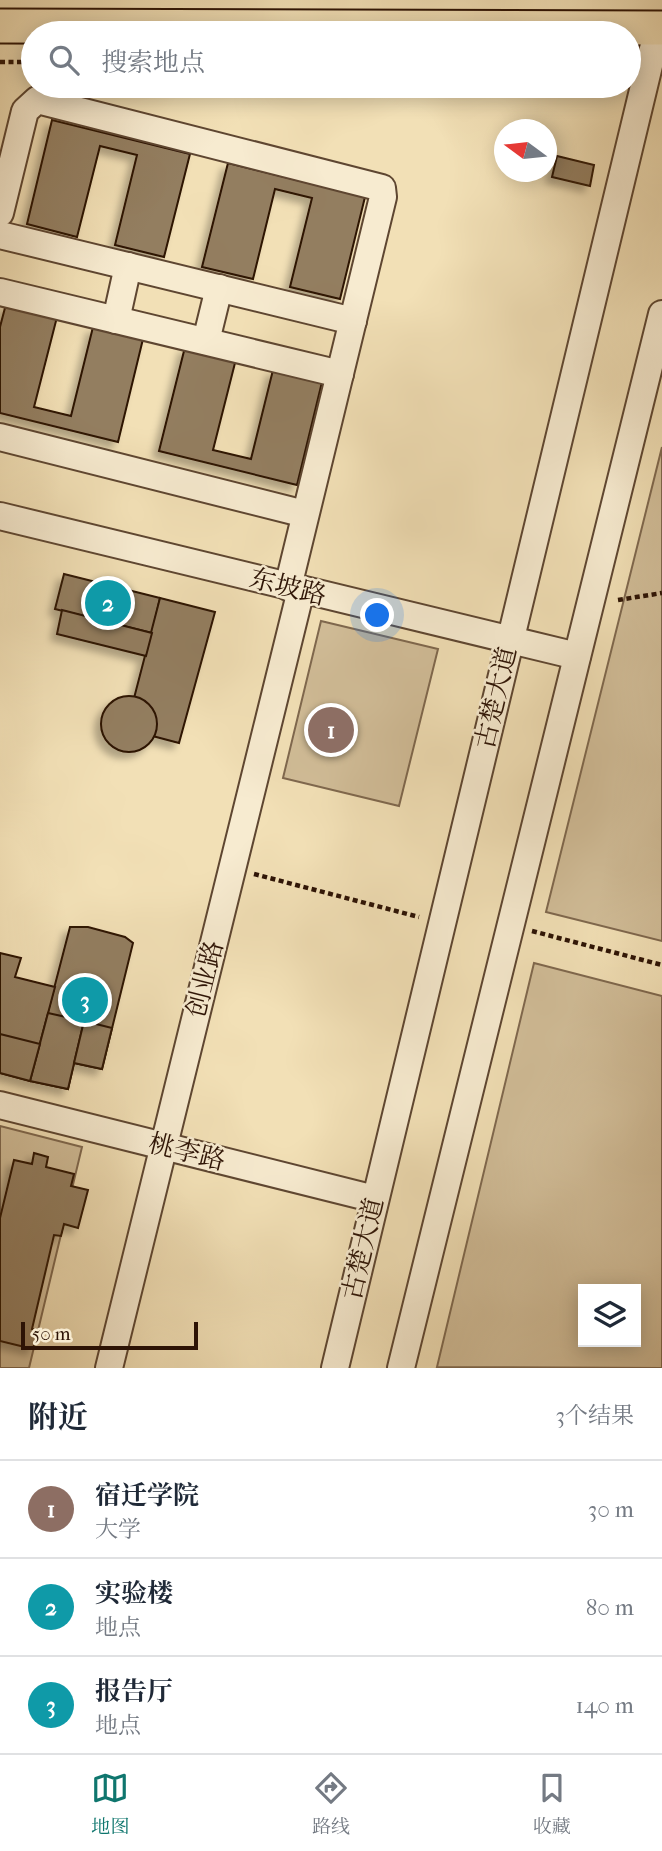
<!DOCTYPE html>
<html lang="zh">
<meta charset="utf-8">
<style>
body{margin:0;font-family:"IM FELL French Canon","Noto Serif SC",serif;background:#f2f2f3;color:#1f2937}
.controls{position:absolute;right:21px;bottom:21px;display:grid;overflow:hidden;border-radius:0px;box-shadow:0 4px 18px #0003}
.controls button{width:63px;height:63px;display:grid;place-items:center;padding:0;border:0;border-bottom:2px solid #e0e1e3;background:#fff;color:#1f2937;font:35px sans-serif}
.compass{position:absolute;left:494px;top:119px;width:63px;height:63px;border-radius:50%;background:#fff;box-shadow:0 4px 18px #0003;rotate:285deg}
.scale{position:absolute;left:21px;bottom:18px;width:177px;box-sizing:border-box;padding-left:7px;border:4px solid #2d1305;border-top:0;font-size:19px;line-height:24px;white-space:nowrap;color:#2d1305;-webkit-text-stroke:5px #f7ebd0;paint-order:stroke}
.you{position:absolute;left:378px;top:616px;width:24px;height:24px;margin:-18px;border:5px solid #fff;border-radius:50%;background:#1a73e8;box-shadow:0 0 0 10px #1a73e833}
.badge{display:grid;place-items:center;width:46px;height:46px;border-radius:50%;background:#0f766e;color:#fff;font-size:23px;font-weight:700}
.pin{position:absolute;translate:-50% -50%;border:4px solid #fff;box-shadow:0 2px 7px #0006}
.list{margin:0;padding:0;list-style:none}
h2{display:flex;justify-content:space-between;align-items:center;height:91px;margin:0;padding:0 28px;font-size:30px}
h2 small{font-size:23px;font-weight:400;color:#747a83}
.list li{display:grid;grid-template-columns:46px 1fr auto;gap:21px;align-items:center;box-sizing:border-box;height:98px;padding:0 28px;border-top:2px solid #e0e1e3}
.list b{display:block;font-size:26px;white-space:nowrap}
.list p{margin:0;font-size:23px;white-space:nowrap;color:#747a83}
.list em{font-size:23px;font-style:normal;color:#747a83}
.icon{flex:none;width:38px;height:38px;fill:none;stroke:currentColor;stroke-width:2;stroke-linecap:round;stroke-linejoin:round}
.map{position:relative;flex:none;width:662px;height:1368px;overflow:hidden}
.search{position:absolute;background:#fff;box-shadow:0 4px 18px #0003;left:21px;right:21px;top:21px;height:77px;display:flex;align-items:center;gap:18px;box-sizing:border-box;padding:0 24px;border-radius:38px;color:#747a83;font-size:26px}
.sheet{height:385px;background:#fff}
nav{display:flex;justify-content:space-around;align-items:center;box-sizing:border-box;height:98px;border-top:2px solid #e0e1e3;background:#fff;font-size:19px;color:#747a83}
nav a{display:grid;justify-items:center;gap:4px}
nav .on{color:#0f766e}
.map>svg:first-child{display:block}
</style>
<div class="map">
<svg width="662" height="1368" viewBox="0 0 662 1368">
<defs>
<filter id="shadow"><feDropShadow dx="-6" dy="6" stdDeviation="3.5" flood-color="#0004"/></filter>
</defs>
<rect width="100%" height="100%" fill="#f2e0b6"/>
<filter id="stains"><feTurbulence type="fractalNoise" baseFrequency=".00286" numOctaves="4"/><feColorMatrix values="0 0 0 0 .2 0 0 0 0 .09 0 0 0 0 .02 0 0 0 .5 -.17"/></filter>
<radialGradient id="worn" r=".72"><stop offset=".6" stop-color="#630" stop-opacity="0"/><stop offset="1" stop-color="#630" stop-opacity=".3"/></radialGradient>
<g fill="#d1bd98" stroke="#7f684e" stroke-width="2" fill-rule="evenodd">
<polygon points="662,447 662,941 546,912"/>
<polygon points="321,621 438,649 399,806 283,778"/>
<path d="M534 963 662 996V1368L437 1367ZM636 1289V1342H583V1289Z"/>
<polygon points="0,1126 82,1147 29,1368 0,1368"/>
</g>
<g fill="#937e61" stroke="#2d1305" stroke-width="2" filter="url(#shadow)">
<polygon points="52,120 190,154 164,257 115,245 137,155 100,146 77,237 27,224"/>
<polygon points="557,156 594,165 590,186 552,177"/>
<polygon points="228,163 365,197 340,299 290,287 312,198 275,189 253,279 202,267"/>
<polygon points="6,304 57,317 34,407 71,416 93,327 143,339 118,442 0,413 0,327"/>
<polygon points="185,347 236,359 213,450 251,459 273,370 322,382 297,485 159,451"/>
<polygon points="64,574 160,598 152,633 55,609"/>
<polygon points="160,598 215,612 179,743 126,729"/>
<polygon points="62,610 152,633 146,656 57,634"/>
<circle cx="129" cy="724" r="28"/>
<polygon points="70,927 88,927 125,937 133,943 102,1069 74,1063 68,1089 30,1081"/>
<polygon points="0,953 21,958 15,977 55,987 30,1081 0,1073"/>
<polygon points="48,1013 84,1021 68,1089 30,1081"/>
<polygon points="84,1021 112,1028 102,1069 74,1063"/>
<polygon points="0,1034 40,1044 30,1081 0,1073"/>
<polygon points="34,1153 48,1157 46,1167 74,1174 71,1186 88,1190 78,1228 64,1224 61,1236 54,1235 32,1329 38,1330 33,1349 0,1341 0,1218 14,1160 32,1164"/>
</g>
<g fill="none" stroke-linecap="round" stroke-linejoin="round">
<g stroke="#5e4631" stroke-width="30">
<g id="minor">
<polyline points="0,213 25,111 37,100 382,188 383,197 288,587"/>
<polyline points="0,235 353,321"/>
<polyline points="0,292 340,374"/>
<polyline points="116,320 128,266"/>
<polyline points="206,341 219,288"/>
<polyline points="0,437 305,514"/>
<polyline points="0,516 577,656"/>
<polyline points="0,1105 375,1199"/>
<polyline points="109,1368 301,590"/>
<polyline points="335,1368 658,28"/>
<polyline points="401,1368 662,314"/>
</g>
</g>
<g stroke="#2d1305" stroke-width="37">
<polyline id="major" points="0,26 662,28"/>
</g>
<g stroke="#2d1305" stroke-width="4.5" stroke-dasharray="5 3.5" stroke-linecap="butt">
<polyline points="0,62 33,62"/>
<polyline points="618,600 662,593"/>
<polyline points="254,874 419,917"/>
<polyline points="532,931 662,965"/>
</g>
<use href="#minor" stroke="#f7ebd0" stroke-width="26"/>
<use href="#major" stroke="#f2e0b6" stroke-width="33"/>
</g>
<g text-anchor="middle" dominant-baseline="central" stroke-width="5" stroke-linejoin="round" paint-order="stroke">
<g font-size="26" fill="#2d1305" stroke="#f7ebd0">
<text transform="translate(288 587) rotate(14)">东坡路</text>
<text transform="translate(496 698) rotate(-77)">古楚大道</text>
<text transform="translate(205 979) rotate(-76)">创业路</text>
<text transform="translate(187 1152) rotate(14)">桃李路</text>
<text transform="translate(363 1249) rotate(-77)">古楚大道</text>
</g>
</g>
<rect width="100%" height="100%" filter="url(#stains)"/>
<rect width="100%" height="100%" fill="url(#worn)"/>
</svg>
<div class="controls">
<button><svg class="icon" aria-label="layers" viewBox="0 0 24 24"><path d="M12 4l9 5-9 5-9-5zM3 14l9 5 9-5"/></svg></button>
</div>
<svg class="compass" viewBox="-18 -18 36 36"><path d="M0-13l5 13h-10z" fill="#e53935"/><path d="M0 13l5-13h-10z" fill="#747a83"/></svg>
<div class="scale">50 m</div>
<div class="you"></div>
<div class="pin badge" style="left:331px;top:730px;background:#8d6e63">1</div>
<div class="pin badge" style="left:108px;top:603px;background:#0f9aa8">2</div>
<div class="pin badge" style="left:85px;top:1000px;background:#0f9aa8">3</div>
<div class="search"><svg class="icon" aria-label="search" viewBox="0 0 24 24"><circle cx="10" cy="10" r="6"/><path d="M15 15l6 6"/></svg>搜索地点</div>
</div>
<section class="sheet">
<h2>附近<small>3个结果</small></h2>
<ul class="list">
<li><span class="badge" style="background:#8d6e63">1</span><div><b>宿迁学院</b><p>大学</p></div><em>30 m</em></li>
<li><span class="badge" style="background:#0f9aa8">2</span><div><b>实验楼</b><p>地点</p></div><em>80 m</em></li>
<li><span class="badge" style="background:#0f9aa8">3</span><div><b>报告厅</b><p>地点</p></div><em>140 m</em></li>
</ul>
</section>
<nav>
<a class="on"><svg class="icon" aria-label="map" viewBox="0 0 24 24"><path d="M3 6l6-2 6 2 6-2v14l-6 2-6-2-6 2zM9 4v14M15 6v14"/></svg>地图</a>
<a><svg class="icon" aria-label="directions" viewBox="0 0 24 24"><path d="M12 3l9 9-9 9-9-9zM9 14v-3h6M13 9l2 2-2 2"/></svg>路线</a>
<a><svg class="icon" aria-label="saved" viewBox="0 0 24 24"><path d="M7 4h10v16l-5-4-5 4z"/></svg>收藏</a>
</nav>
